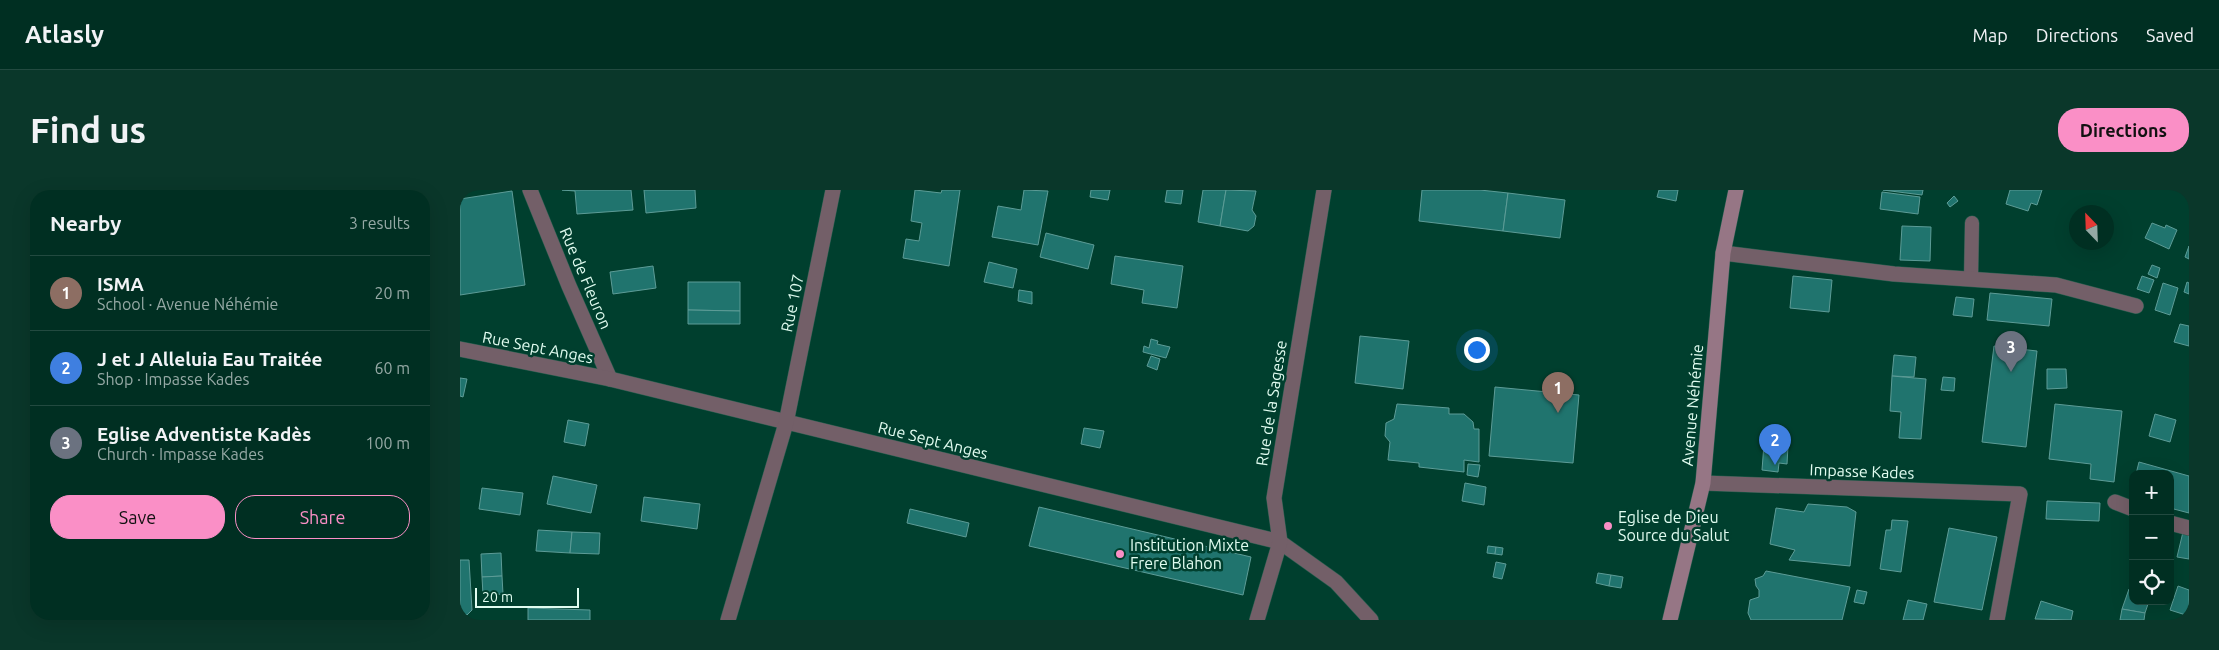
<!DOCTYPE html>
<meta charset="utf-8">
<style>
body{margin:0;font-family:Ubuntu,sans-serif;background:#0a372a;color:#f1f3f6}
.controls{position:absolute;right:15px;bottom:15px;display:grid;overflow:hidden;border-radius:10px;box-shadow:0 5px 20px #0002}
.controls button{width:45px;height:45px;display:grid;place-items:center;padding:0;border:0;border-bottom:1px solid #224a40;background:#002f22;color:#f1f3f6;font:25px sans-serif}
.compass{position:absolute;left:1609px;top:15px;width:45px;height:45px;border-radius:50%;background:#002f22;box-shadow:0 5px 20px #0002;rotate:337deg}
.scale{position:absolute;left:15px;bottom:12px;width:104px;box-sizing:border-box;padding-left:5px;border:2px solid #e0fcf0;border-top:0;font-size:14px;line-height:18px;white-space:nowrap;color:#e0fcf0;-webkit-text-stroke:4px #003f2e;paint-order:stroke}
.you{position:absolute;left:1016px;top:159px;width:18px;height:18px;margin:-12px;border:4px solid #fff;border-radius:50%;background:#1a73e8;box-shadow:0 0 0 8px #1a73e833}
.badge{display:grid;place-items:center;width:32px;height:32px;border-radius:50%;background:#fa8fc6;color:#fff;font-size:16px;font-weight:700}
.pin{position:absolute;translate:-50% -41px;filter:drop-shadow(0 1px 2px #0008)}
.pin::after{content:'';position:absolute;top:26px;width:18px;height:15px;background:inherit;clip-path:polygon(0 0,100% 0,50% 100%)}
.list{margin:0;padding:0;list-style:none}
h2{display:flex;justify-content:space-between;align-items:center;height:65px;margin:0;padding:0 20px;font-size:21px}
h2 small{font-size:16px;font-weight:400;color:#95a9a5}
.list li{display:grid;grid-template-columns:32px 1fr auto;gap:15px;align-items:center;box-sizing:border-box;height:75px;padding:0 20px;border-top:1px solid #224a40}
.list b{display:block;font-size:19px;white-space:nowrap}
.list p{margin:0;font-size:16px;white-space:nowrap;color:#95a9a5}
.list em{font-size:16px;font-style:normal;color:#95a9a5}
.actions{display:flex;gap:10px;padding:15px 20px}
.actions a{flex:1;padding:11px 0;border:1px solid #fa8fc6;border-radius:20px;text-align:center;font-size:18px;color:#fa8fc6}
.actions .main{background:#fa8fc6;color:#111}
.icon{flex:none;width:28px;height:28px;fill:none;stroke:currentColor;stroke-width:2;stroke-linecap:round;stroke-linejoin:round}
.map{position:relative;flex:none;width:1729px;height:430px;overflow:hidden;border-radius:20px}
header{display:flex;align-items:center;gap:30px;box-sizing:border-box;height:70px;padding:0 25px;background:#002f22;border-bottom:1px solid #224a40}
header strong{font-size:24px}
nav{display:flex;gap:28px;margin-inline-start:auto;font-size:18px}
.intro{display:flex;align-items:center;justify-content:space-between;box-sizing:border-box;height:120px;padding:0 30px}
h1{margin:0;font-size:35px}
.button{padding:12px 22px;border-radius:20px;background:#fa8fc6;color:#111;font-size:18px;font-weight:700}
main{display:flex;gap:30px;padding:0 30px}
aside{flex:1;background:#002f22;border-radius:20px;box-shadow:0 5px 20px #0002}
.map>svg:first-child{display:block}
</style>
<header>
<strong>Atlasly</strong>
<nav><a>Map</a><a>Directions</a><a>Saved</a></nav>
</header>
<div class="intro"><h1>Find us</h1><a class="button">Directions</a></div>
<main>
<aside>
<h2>Nearby<small>3 results</small></h2>
<ul class="list">
<li><span class="badge" style="background:#8d6e63">1</span><div><b>ISMA</b><p>School · Avenue Néhémie</p></div><em>20 m</em></li>
<li><span class="badge" style="background:#3f7fe0">2</span><div><b>J et J Alleluia Eau Traitée</b><p>Shop · Impasse Kades</p></div><em>60 m</em></li>
<li><span class="badge" style="background:#6b7280">3</span><div><b>Eglise Adventiste Kadès</b><p>Church · Impasse Kades</p></div><em>100 m</em></li>
</ul>
<div class="actions"><a class="main">Save</a><a>Share</a></div>
</aside>
<div class="map">
<svg width="1729" height="430" viewBox="0 0 1729 430">
<rect width="100%" height="100%" fill="#003f2e"/>
<g fill="#20746e" stroke="#5d9c97">
<polygon points="102,0 171,0 173,20 117,24 115,1"/>
<polygon points="184,0 235,0 236,18 186,23"/>
<polygon points="455,0 481,3 482,0 500,0 489,76 443,68 446,49 459,51 462,33 451,31"/>
<polygon points="564,0 588,1 578,55 532,47 538,16 561,20"/>
<polygon points="631,0 650,0 648,10 630,7"/>
<polygon points="707,0 723,0 721,14 705,12"/>
<polygon points="743,0 766,0 760,36 738,32"/>
<polygon points="766,0 796,1 792,20 796,26 794,36 788,41 760,36"/>
<polygon points="962,0 1020,0 1048,3 1043,41 959,31"/>
<polygon points="1199,0 1218,0 1216,11 1197,7"/>
<polygon points="1423,0 1463,0 1462,5"/>
<polygon points="1550,0 1582,0 1577,15 1571,13 1568,21 1546,14"/>
<polygon points="52,1 65,95 0,105 0,9"/>
<polygon points="1422,2 1460,7 1458,24 1420,19"/>
<polygon points="1048,3 1105,10 1100,48 1043,41"/>
<polygon points="1494,6 1498,11 1490,17 1487,13"/>
<polygon points="1692,33 1705,38 1706,35 1717,40 1709,59 1685,48"/>
<polygon points="1442,36 1471,37 1470,71 1440,70"/>
<polygon points="586,43 634,55 628,79 580,67"/>
<polygon points="1729,56 1729,69 1725,67"/>
<polygon points="655,66 723,76 717,118 682,113 684,100 651,94"/>
<polygon points="529,72 557,79 553,98 524,92"/>
<polygon points="1692,75 1700,78 1697,88 1688,84"/>
<polygon points="193,76 196,98 153,104 150,82"/>
<polygon points="1333,86 1372,90 1369,122 1330,118"/>
<polygon points="1682,86 1694,90 1689,103 1677,99"/>
<polygon points="228,92 280,92 280,121 228,120"/>
<polygon points="1727,92 1729,93 1729,104 1724,102"/>
<polygon points="1703,93 1718,98 1710,125 1695,120"/>
<polygon points="559,100 572,102 572,114 558,111"/>
<polygon points="1530,103 1592,109 1589,136 1527,130"/>
<polygon points="1496,107 1514,109 1512,127 1493,125"/>
<polygon points="228,120 280,121 280,134 228,134"/>
<polygon points="1720,134 1729,136 1729,156 1714,152"/>
<polygon points="900,146 949,151 943,199 895,193"/>
<polygon points="691,149 698,151 697,154 710,157 706,168 683,162 684,156 689,158"/>
<polygon points="1534,156 1577,161 1566,257 1522,252"/>
<polygon points="1434,165 1456,167 1454,187 1432,186"/>
<polygon points="691,166 700,169 697,180 687,176"/>
<polygon points="1587,179 1606,179 1607,198 1587,199"/>
<polygon points="1432,186 1466,189 1461,249 1439,248 1441,222 1430,221"/>
<polygon points="1483,187 1495,188 1494,201 1481,200"/>
<polygon points="0,188 7,189 3,207 0,206"/>
<polygon points="1035,197 1119,205 1113,273 1029,266"/>
<polygon points="937,214 989,218 989,224 1004,224 1013,232 1014,239 1019,239 1019,272 1004,270 1004,282 959,277 959,273 928,270 930,252 925,246 926,233 934,229"/>
<polygon points="1595,214 1662,221 1654,292 1630,289 1631,274 1589,269"/>
<polygon points="1695,224 1716,230 1710,252 1689,246"/>
<polygon points="108,230 129,234 125,256 104,252"/>
<polygon points="624,238 644,241 640,258 621,254"/>
<polygon points="1304,254 1328,256 1327,274 1319,273 1318,282 1302,280"/>
<polygon points="1679,272 1729,286 1729,323 1710,318 1710,284 1676,284"/>
<polygon points="1008,274 1020,275 1018,287 1007,285"/>
<polygon points="93,286 137,295 131,323 87,314"/>
<polygon points="1005,293 1026,297 1024,315 1002,311"/>
<polygon points="22,298 63,303 60,325 19,319"/>
<polygon points="184,307 240,314 237,339 181,331"/>
<polygon points="1587,311 1640,313 1639,331 1586,329"/>
<polygon points="1348,314 1387,317 1396,322 1390,376 1329,370 1335,360 1310,354 1316,318 1344,322"/>
<polygon points="579,317 791,367 783,405 569,356"/>
<polygon points="450,319 509,333 506,347 447,333"/>
<polygon points="1432,330 1448,331 1441,382 1420,379 1426,340 1431,340"/>
<polygon points="1489,338 1537,347 1522,420 1474,412"/>
<polygon points="78,340 112,342 110,363 76,361"/>
<polygon points="112,342 140,343 139,364 110,363"/>
<polygon points="1723,342 1729,344 1729,369 1717,367"/>
<polygon points="1028,356 1036,357 1035,364 1027,363"/>
<polygon points="1036,357 1043,358 1042,365 1035,364"/>
<polygon points="41,363 42,386 22,387 21,364"/>
<polygon points="0,370 9,370 12,420 7,425 0,425"/>
<polygon points="1036,372 1046,374 1042,389 1033,387"/>
<polygon points="1306,381 1390,397 1382,430 1291,430 1288,423 1290,410 1299,407 1299,400 1296,396 1295,389 1303,386"/>
<polygon points="1138,383 1151,385 1149,396 1136,393"/>
<polygon points="1151,385 1163,387 1161,398 1149,396"/>
<polygon points="42,386 43,404 23,405 22,387"/>
<polygon points="1718,396 1729,400 1729,426 1710,420"/>
<polygon points="1669,399 1673,400 1673,411 1689,411 1685,423 1662,419"/>
<polygon points="1397,400 1407,402 1404,414 1394,412"/>
<polygon points="1448,410 1467,414 1463,430 1443,430"/>
<polygon points="1581,411 1613,421 1611,430 1575,429"/>
<polygon points="68,418 130,420 130,430 68,430"/>
<polygon points="1662,419 1685,423 1684,430 1660,430"/>
</g>
<g fill="none" stroke-linecap="round" stroke-linejoin="round">
<g stroke="#245d4d" stroke-width="15">
<polyline id="lane" points="1511,89 1512,33"/>
</g>
<g stroke="#245d4d" stroke-width="16">
<g id="street">
<polyline points="70,0 109,96 150,189"/>
<polyline points="1263,63 1434,84 1596,95 1676,116"/>
<polyline points="0,159 150,189 820,352 876,392 911,430"/>
<polyline points="1243,293 1560,304 1537,430"/>
<polyline points="1655,312 1673,319"/>
<polyline points="1710,333 1729,338"/>
<polyline points="268,430 326,233 373,0"/>
<polyline points="797,430 820,352 814,308 864,0"/>
</g>
</g>
<g stroke="#245d4d" stroke-width="16">
<polyline id="secondary" points="1210,430 1243,293 1263,63 1276,0"/>
</g>
<use href="#lane" stroke="#735f68" stroke-width="14"/>
<use href="#street" stroke="#735f68" stroke-width="15"/>
<use href="#secondary" stroke="#967685" stroke-width="15"/>
</g>
<g fill="#fa8fc6" stroke="#003f2e" stroke-width="2">
<circle cx="1148" cy="336" r="5"/>
<circle cx="660" cy="364" r="5"/>
</g>
<g text-anchor="middle" dominant-baseline="central" stroke-width="5" stroke-linejoin="round" paint-order="stroke">
<g font-size="16" fill="#e0fcf0" stroke="#003f2e">
<text transform="translate(126 88) rotate(67)">Rue de Fleuron</text>
<text transform="translate(332 113) rotate(-78)">Rue 107</text>
<text transform="translate(78 157) rotate(11)">Rue Sept Anges</text>
<text transform="translate(811 213) rotate(-81)">Rue de la Sagesse</text>
<text transform="translate(1232 215) rotate(-85)">Avenue Néhémie</text>
<text transform="translate(473 250) rotate(14)">Rue Sept Anges</text>
<text transform="translate(1402 281) rotate(2)">Impasse Kades</text>
</g>
<g font-size="16" fill="#e0fcf0" stroke="#003f2e" text-anchor="start">
<text x="1158" y="327">Eglise de Dieu<tspan x="1158" dy="18">Source du Salut</tspan></text>
<text x="670" y="355">Institution Mixte<tspan x="670" dy="18">Frere Blahon</tspan></text>
</g>
</g>
</svg>
<div class="controls">
<button>+</button>
<button>−</button>
<button><svg class="icon" aria-label="locate" viewBox="0 0 24 24"><circle cx="12" cy="12" r="6"/><path d="M12 2v4M12 18v4M2 12h4M18 12h4"/></svg></button>
</div>
<svg class="compass" viewBox="-18 -18 36 36"><path d="M0-13l5 13h-10z" fill="#e53935"/><path d="M0 13l5-13h-10z" fill="#95a9a5"/></svg>
<div class="scale">20 m</div>
<div class="you"></div>
<div class="pin badge" style="left:1098px;top:223px;background:#8d6e63">1</div>
<div class="pin badge" style="left:1315px;top:275px;background:#3f7fe0">2</div>
<div class="pin badge" style="left:1551px;top:182px;background:#6b7280">3</div>
</div>
</main>
